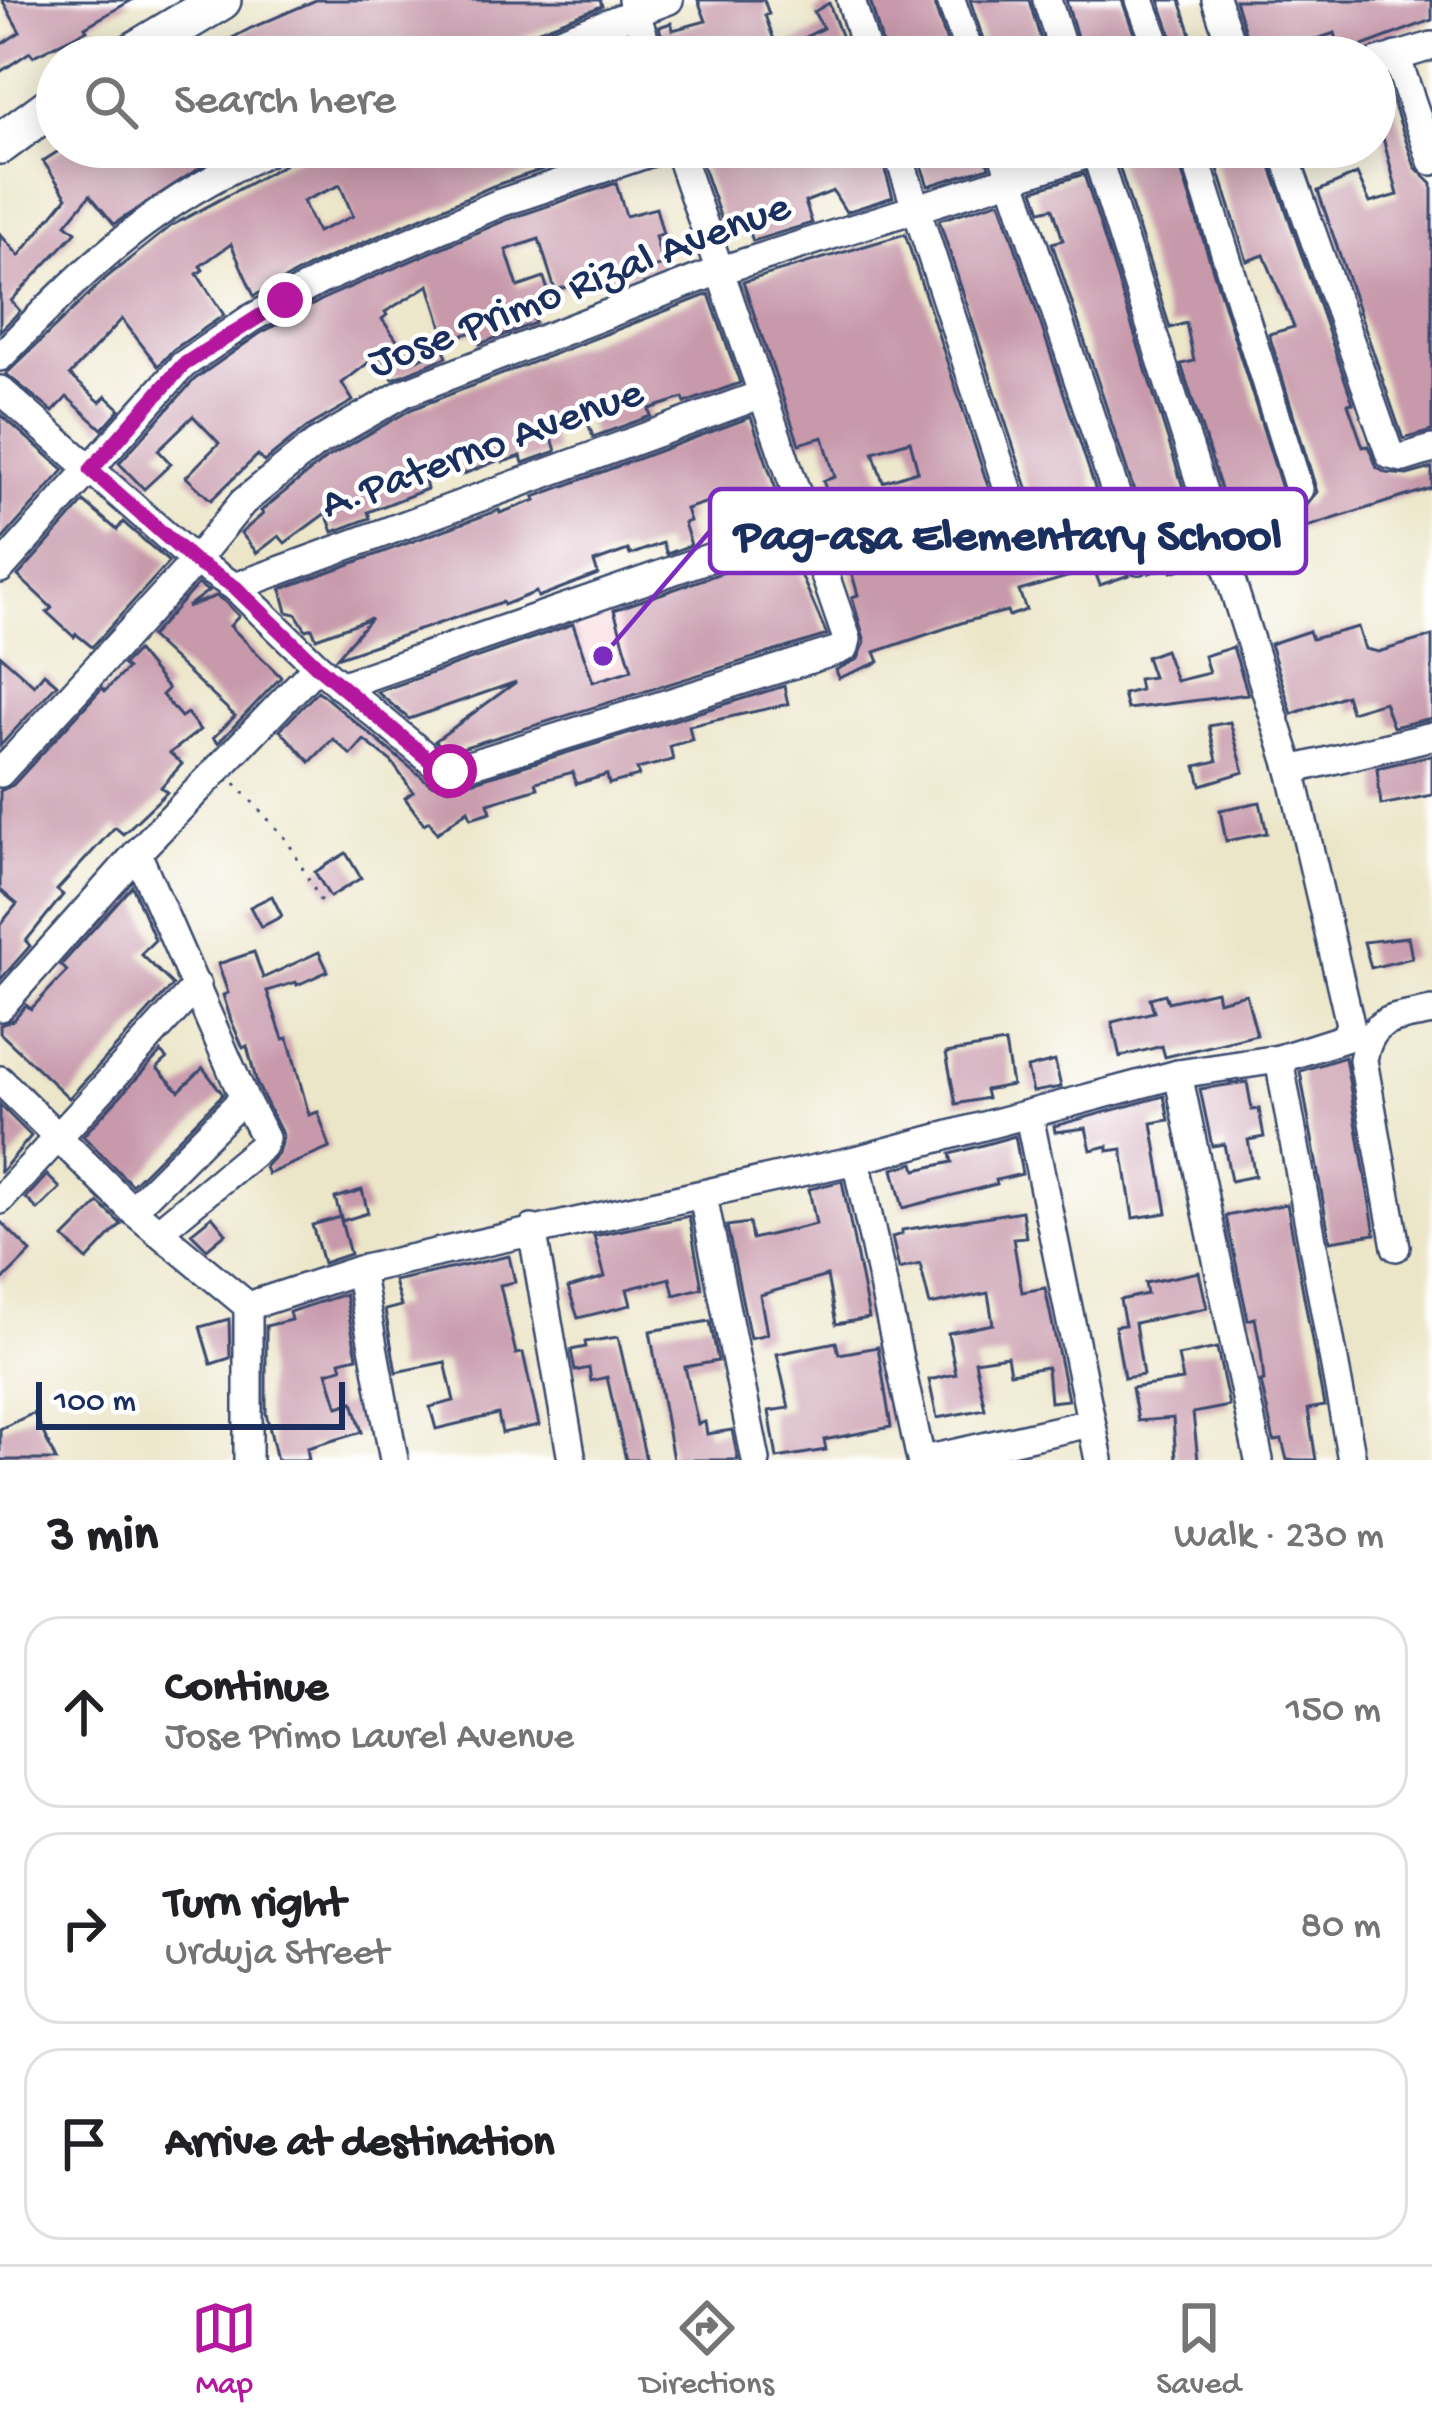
<!DOCTYPE html>
<meta charset="utf-8">
<style>
body{margin:0;font-family:"Gochi Hand",sans-serif;background:#f2f2f2;color:#202124}
.scale{position:absolute;left:36px;bottom:30px;width:309px;box-sizing:border-box;padding-left:12px;border:6px solid #1b2f5e;border-top:0;font-size:33px;line-height:42px;white-space:nowrap;color:#1b2f5e;-webkit-text-stroke:9px #fff;paint-order:stroke}
.stop{position:absolute;width:36px;height:36px;margin:-27px;border:9px solid #b5179e;border-radius:50%;background:#fff}
.stop.end{background:#b5179e;border-color:#fff;box-shadow:0 3px 12px #0008}
.list{margin:0;padding:0;list-style:none}
h2{display:flex;justify-content:space-between;align-items:center;height:156px;margin:0;padding:0 48px;font-size:51px}
h2 small{font-size:39px;font-weight:400;color:#757577}
.list li{display:grid;grid-template-columns:78px 1fr auto;gap:36px;align-items:center;box-sizing:border-box;height:192px;margin:0 24px 24px;padding:0 24px;border:3px solid #e0e0e0;border-radius:36px}
.list b{display:block;font-size:45px;white-space:nowrap}
.list p{margin:0;font-size:39px;white-space:nowrap;color:#757577}
.list em{font-size:39px;font-style:normal;color:#757577}
.icon{flex:none;width:66px;height:66px;fill:none;stroke:currentColor;stroke-width:2;stroke-linecap:round;stroke-linejoin:round}
.map{position:relative;flex:none;width:1432px;height:1460px;overflow:hidden}
.search{position:absolute;background:#fff;box-shadow:0 6px 30px #0003;left:36px;right:36px;top:36px;height:132px;display:flex;align-items:center;gap:30px;box-sizing:border-box;padding:0 42px;border-radius:66px;color:#757577;font-size:45px}
.sheet{height:804px;background:#fff}
nav{display:flex;justify-content:space-around;align-items:center;box-sizing:border-box;height:168px;border-top:3px solid #e0e0e0;background:#fff;font-size:33px;color:#757577}
nav a{display:grid;justify-items:center;gap:6px}
nav .on{color:#b5179e}
.map>svg:first-child{display:block}
</style>
<div class="map">
<svg width="1432" height="1460" viewBox="0 0 1432 1460">
<rect width="100%" height="100%" fill="#fff"/>
<filter id="ink" filterUnits="userSpaceOnUse"><feTurbulence type="fractalNoise" baseFrequency=".00833" numOctaves="2"/><feDisplacementMap in="SourceGraphic" scale="24" xChannelSelector="R" yChannelSelector="G"/><feConvolveMatrix kernelMatrix="1 2 1 2 8 2 1 2 1" color-interpolation-filters="sRGB"/></filter>
<filter id="wash" filterUnits="userSpaceOnUse"><feTurbulence type="fractalNoise" baseFrequency=".004" numOctaves="4" result="noise"/><feDisplacementMap in="SourceGraphic" scale="48" xChannelSelector="R" yChannelSelector="G"/><feGaussianBlur stdDeviation="2.7" result="paint"/><feColorMatrix in="noise" values="0 0 0 0 0 0 0 0 0 0 0 0 0 0 0 0 0 1.4 0 .05"/><feComposite in="paint" operator="in"/></filter>
<g filter="url(#wash)">
<rect width="100%" height="100%" fill="#ece6c9"/>
<polygon fill="#f7cfd5" points="638,587 665,683 567,714 539,619"/>
<g id="blocks">
<g fill="#c799aa" fill-rule="evenodd">
<polygon points="2,0 132,0 85,27 87,30 33,56 30,52 0,72 0,45 20,32"/>
<polygon points="316,0 600,0 602,6 508,42 454,57 196,57 251,28"/>
<polygon points="698,0 764,0 769,14 765,15 778,51 823,28 814,12 829,3 849,57 719,57 714,44 668,56 659,27 671,23 673,30 706,21"/>
<polygon points="870,0 933,0 952,57 886,57"/>
<polygon points="970,0 1029,0 1046,57 989,57"/>
<polygon points="1066,0 1122,0 1142,56 1083,57"/>
<polygon points="1159,0 1180,0 1198,57 1179,57"/>
<polygon points="1235,0 1432,0 1432,20 1341,54 1335,33 1304,43 1308,57 1253,57"/>
<polygon points="616,39 624,57 569,57"/>
<polygon points="1385,79 1415,167 1432,184 1432,431 1403,439 1318,191 1357,174 1370,203 1398,195 1381,130 1375,132 1375,81"/>
<polygon points="65,147 208,147 215,158 114,224 90,195 66,224 76,232 11,301 20,311 0,331 0,234 19,256 67,197 43,161"/>
<path d="M348 147 606 148 493 186 314 264 254 296 231 244 200 266 203 270 197 274 224 315 173 350 158 366 122 319 70 375 100 402 106 396 120 409 102 429 67 397 53 412 6 374 107 277 171 226 289 162 318 149 322 158ZM340 185 353 216 317 232 303 201Z"/>
<polygon points="696,147 878,147 893,197 846,212 833,191 805,202 812,223 753,241 748,228 727,236"/>
<polygon points="915,147 940,147 943,153 956,147 983,147 989,167 928,186"/>
<polygon points="1174,147 1286,501 1305,506 1317,492 1269,334 1294,327 1264,255 1247,261 1211,147 1264,147 1353,403 1348,404 1363,447 1368,446 1377,468 1386,473 1407,475 1432,468 1432,488 1240,548 1181,364 1194,361 1186,323 1170,328 1118,163 1131,147"/>
<polygon points="1084,174 1206,560 1172,572 1170,566 1150,573 1155,554 1052,243 1063,240 1053,208 1041,211 1034,190"/>
<polygon points="616,183 626,216 656,208 663,234 655,236 663,265 617,279 615,275 555,290 539,239 506,250 518,287 544,278 552,303 530,311 535,323 480,344 476,331 446,340 429,285 385,312 387,315 382,319 412,362 444,349 447,357 393,379 377,356 342,383 353,401 306,428 264,462 258,455 211,500 186,477 219,443 193,416 158,450 171,464 144,489 119,463 195,379 259,334 329,296 506,220"/>
<path d="M1000 201 1121 566 1129 575 1100 585 1094 569 1019 591 1026 610 1009 616 1007 611 964 622 875 652 879 662 839 678 836 670 858 659 865 642 852 597 858 595 840 532 830 536 816 493 826 489 823 481 835 477 823 437 799 444 743 282 905 234 1012 559 1018 567 1033 570 1043 564 1047 553 1055 550 1045 519 1038 521 939 220ZM910 441 918 471 883 482 873 452Z"/>
<polygon points="709,294 740,383 685,403 683,398 649,409 651,416 593,437 586,417 549,428 556,451 523,463 521,456 503,462 502,459 461,475 457,464 425,481 427,489 368,512 370,518 333,532 326,513 285,543 279,536 257,553 241,533 263,514 261,511 325,459 412,409"/>
<polygon points="0,414 64,470 0,542"/>
<polygon points="751,417 784,513 732,531 720,498 686,509 690,521 684,523 691,545 667,554 663,543 630,555 628,550 594,562 598,574 538,597 536,592 504,605 502,602 336,658 371,618 316,638 312,628 306,630 296,614 287,612 281,589 499,510 500,513 536,500 534,497"/>
<polygon points="84,502 117,530 123,522 169,562 92,647 76,634 74,637 47,612 52,608 18,576"/>
<polygon points="796,547 804,569 799,570 827,635 449,752 435,741 516,682 409,719 377,692 573,624 593,682 632,670 614,610"/>
<polygon points="198,584 208,591 187,607 216,596 224,601 239,616 230,626 281,677 218,743 213,738 235,716 150,637"/>
<polygon points="1358,627 1365,649 1378,652 1432,636 1432,718 1393,727 1384,702 1351,712 1346,695 1292,714 1270,644 1309,631 1312,639"/>
<polygon points="1233,647 1248,694 1127,709 1123,694 1140,690 1138,679 1153,677 1146,657 1165,650 1176,681 1209,673 1204,656"/>
<polygon points="137,651 168,689 162,695 181,717 187,713 200,730 170,753 182,764 161,787 167,792 123,834 115,827 57,890 63,895 26,941 30,946 0,980 0,925 17,904 0,890 0,791 13,785 102,688 105,691 127,669 123,665"/>
<polygon points="0,655 34,685 44,673 57,684 0,746"/>
<polygon points="784,686 788,704 689,726 692,740 670,746 673,760 637,769 639,776 609,784 607,775 576,784 573,772 536,782 538,788 488,803 491,812 471,818 468,810 437,833 429,821 424,824 405,798 413,792 391,761 364,740 351,755 333,739 310,762 280,730 318,691 430,784 449,789"/>
<polygon points="1230,722 1244,772 1201,785 1196,766 1217,761 1209,726"/>
<polygon points="1432,755 1432,795 1381,805 1377,768"/>
<polygon points="1260,802 1267,833 1226,841 1220,810"/>
<polygon points="346,853 361,878 330,897 315,872"/>
<polygon points="132,886 155,940 141,954 173,985 69,1098 0,1033 0,1025 13,1020 26,1005 31,1009 67,971 61,965"/>
<polygon points="272,896 282,916 261,927 250,907"/>
<polygon points="1408,937 1412,958 1371,968 1364,942"/>
<polygon points="254,952 263,978 319,952 328,971 297,985 296,982 267,991 283,1039 288,1038 309,1115 318,1112 330,1148 268,1174 265,1167 278,1153 283,1136 257,1084 247,1046 243,1048 231,1020 223,995 228,993 218,964"/>
<polygon points="1216,991 1218,1001 1246,994 1257,1035 1165,1057 1162,1046 1120,1057 1112,1022 1154,1012 1150,998 1165,994 1168,1002"/>
<polygon points="1005,1043 1012,1085 985,1090 987,1098 956,1104 946,1053"/>
<polygon points="161,1052 167,1059 157,1068 179,1091 203,1068 223,1094 132,1185 83,1136"/>
<polygon points="1345,1057 1375,1234 1330,1241 1300,1071"/>
<polygon points="1055,1061 1061,1087 1033,1092 1027,1068"/>
<polygon points="1247,1082 1252,1110 1259,1109 1264,1137 1248,1140 1255,1176 1231,1181 1224,1144 1212,1146 1200,1089"/>
<polygon points="1164,1096 1169,1120 1152,1123 1167,1213 1133,1218 1122,1149 1108,1151 1108,1146 1091,1150 1086,1128 1055,1132 1054,1126"/>
<polygon points="0,1105 31,1136 1,1172 0,1171"/>
<polygon points="1015,1136 1022,1174 996,1180 997,1184 903,1208 893,1169 914,1163 916,1170 952,1162 950,1154"/>
<polygon points="47,1175 60,1188 38,1210 26,1198"/>
<polygon points="842,1181 869,1318 836,1324 827,1276 760,1295 767,1334 750,1338 727,1226 749,1223 752,1239 816,1224 809,1189"/>
<polygon points="362,1190 368,1213 342,1221 335,1198"/>
<polygon points="99,1203 121,1224 87,1260 64,1238"/>
<polygon points="1287,1204 1324,1406 1308,1409 1316,1460 1287,1460 1282,1440 1274,1441 1261,1382 1264,1381 1261,1351 1255,1318 1248,1320 1226,1216"/>
<polygon points="1022,1211 1026,1237 1013,1238 1022,1292 1045,1288 1068,1400 1050,1402 1047,1367 1010,1373 1007,1356 975,1361 985,1409 937,1418 929,1380 956,1374 948,1333 993,1324 988,1293 930,1305 920,1264 899,1269 892,1237 902,1234 902,1230"/>
<polygon points="212,1216 226,1233 207,1249 191,1233"/>
<polygon points="689,1216 702,1288 674,1295 670,1278 627,1289 631,1305 578,1318 568,1288 605,1277 594,1236"/>
<polygon points="340,1217 350,1254 323,1263 312,1225"/>
<polygon points="0,1221 31,1252 0,1283"/>
<polygon points="509,1256 515,1282 500,1285 516,1354 523,1353 539,1425 502,1433 498,1414 436,1429 430,1407 454,1401 445,1362 396,1372 385,1310 401,1306 394,1281"/>
<polygon points="1199,1272 1207,1308 1135,1323 1143,1375 1124,1378 1115,1326 1125,1325 1120,1300 1147,1294 1145,1283"/>
<polygon points="345,1294 357,1357 340,1361 342,1368 327,1372 338,1407 353,1402 362,1432 307,1448 309,1460 277,1460 266,1413 266,1326 291,1320 289,1312"/>
<polygon points="229,1319 230,1358 211,1364 200,1327"/>
<polygon points="710,1321 718,1361 685,1367 698,1424 705,1422 707,1434 732,1430 738,1460 673,1460 650,1331"/>
<polygon points="618,1337 646,1460 626,1460 607,1377 591,1381 589,1368 575,1371 571,1350 586,1347 585,1342"/>
<polygon points="836,1342 839,1354 878,1347 891,1427 824,1440 826,1450 777,1458 769,1411 789,1408 777,1354"/>
<polygon points="1217,1348 1229,1406 1193,1413 1198,1460 1176,1460 1173,1418 1138,1421 1132,1388 1183,1380 1178,1356"/>
<polygon points="34,1413 56,1460 0,1460 0,1429"/>
</g>
</g>
</g>
<g filter="url(#ink)">
<use href="#blocks" fill-opacity="0" stroke="#3a4a6e" stroke-width="3"/>
<g fill="none" stroke-linecap="round" stroke-linejoin="round">
<g stroke="#3a4a6e" stroke-width="32">
<g id="minor">
<polyline points="632,0 650,57"/>
<polyline points="851,0 868,57"/>
<polyline points="951,0 971,57"/>
<polyline points="1047,0 1065,57"/>
<polyline points="1140,0 1161,57"/>
<polyline points="1216,0 1235,57"/>
<polyline points="1396,56 1432,161"/>
<polyline points="517,57 669,0"/>
<polyline points="1375,63 1432,46"/>
<polyline points="896,147 1029,553"/>
<polyline points="1001,147 1138,560"/>
<polyline points="1192,147 1299,489"/>
<polyline points="1282,147 1390,455 1403,458 1432,449"/>
<path d="M0 357C88 265 159 197 279 147"/>
<polyline points="0,390 195,561 235,587 317,666 442,770 450,771 839,650 845,647 847,639 677,147"/>
<polyline points="0,569 183,365 250,319 321,280 500,203 667,147"/>
<polyline points="235,587 760,395"/>
<polyline points="340,686 807,524"/>
<polyline points="1291,770 1432,736"/>
<polyline points="0,773 195,561 243,502 315,444 404,393 721,270 1111,147"/>
<polyline points="137,853 244,1098 265,1138 262,1146 158,1232"/>
<polyline points="0,1007 137,853 317,666"/>
<polyline points="1279,1059 1352,1460"/>
<polyline points="1178,1074 1259,1460"/>
<polyline points="0,1080 132,1210 248,1306"/>
<polyline points="1029,1116 1099,1460"/>
<polyline points="856,1160 921,1460"/>
<polyline points="703,1196 756,1460"/>
<polyline points="0,1200 197,986"/>
<polyline points="132,1210 244,1098"/>
<polyline points="532,1229 572,1460"/>
<path d="M1396 1247 1363 1060C1371 1016 1394 1019 1432 1011"/>
<polyline points="359,1270 394,1460"/>
<polyline points="248,1306 359,1270 856,1160 1178,1074 1279,1059 1345,1038 1350,1024 1291,770 1094,147"/>
<polyline points="248,1306 248,1460"/>
<polyline points="925,1460 1090,1423"/>
</g>
</g>
<g stroke="#3a4a6e" stroke-width="44">
<g id="highway">
<polyline points="126,57 221,0"/>
<polyline points="0,144 57,102"/>
</g>
</g>
<polyline stroke="#3a4a6e" stroke-width="3" stroke-dasharray="3 9" stroke-linecap="butt" points="235,783 287,840 321,902"/>
<use href="#minor" stroke="#fff" stroke-width="27"/>
<use href="#highway" stroke="#fff" stroke-width="39"/>
</g>
</g>
<g fill="none" stroke-linecap="round" stroke-linejoin="round" filter="url(#ink)">
<polyline stroke="#b5179e" stroke-width="15" points="285,300 183,365 91,470 194,561 235,587 317,666 434,764 450,771"/>
</g>
<g text-anchor="middle" dominant-baseline="central" stroke-width="9" stroke-linejoin="round" paint-order="stroke">
<g font-size="45" fill="#1b2f5e" stroke="#fff">
<text transform="translate(580 287) rotate(-21)">Jose Primo Rizal Avenue</text>
<text transform="translate(483 451) rotate(-20)">A.Paterno Avenue</text>
</g>
</g>
<path fill="none" stroke="#7b2cbf" stroke-width="4.5" d="M603 656L710 531"/>
<circle fill="#7b2cbf" stroke="#fff" stroke-width="4.5" cx="603" cy="656" r="12"/>
<rect fill="#fff" stroke="#7b2cbf" stroke-width="4.5" x="710" y="489" width="596" height="84" rx="12"/>
<g font-size="48" text-anchor="middle" font-weight="bold" fill="#1b2f5e">
<text x="1008" y="548">Pag-asa Elementary School</text>
</g>
</svg>
<div class="scale">100 m</div>
<div class="stop" style="left:450px;top:771px"></div>
<div class="stop end" style="left:285px;top:300px"></div>
<div class="search"><svg class="icon" aria-label="search" viewBox="0 0 24 24"><circle cx="10" cy="10" r="6"/><path d="M15 15l6 6"/></svg>Search here</div>
</div>
<section class="sheet">
<h2>3 min<small>Walk · 230 m</small></h2>
<ul class="list">
<li><svg class="icon" aria-label="ahead" viewBox="0 0 24 24"><path d="M12 20V5M6 11l6-6 6 6"/></svg><div><b>Continue</b><p>Jose Primo Laurel Avenue</p></div><em>150 m</em></li>
<li><svg class="icon" aria-label="right" viewBox="0 0 24 24"><path d="M7 20v-9h11M14 6l5 5-5 5"/></svg><div><b>Turn right</b><p>Urduja Street</p></div><em>80 m</em></li>
<li><svg class="icon" aria-label="arrive" viewBox="0 0 24 24"><path d="M6 21V4h12l-3 4 3 4H6"/></svg><div><b>Arrive at destination</b></div></li>
</ul>
</section>
<nav>
<a class="on"><svg class="icon" aria-label="map" viewBox="0 0 24 24"><path d="M3 6l6-2 6 2 6-2v14l-6 2-6-2-6 2zM9 4v14M15 6v14"/></svg>Map</a>
<a><svg class="icon" aria-label="directions" viewBox="0 0 24 24"><path d="M12 3l9 9-9 9-9-9zM9 14v-3h6M13 9l2 2-2 2"/></svg>Directions</a>
<a><svg class="icon" aria-label="saved" viewBox="0 0 24 24"><path d="M7 4h10v16l-5-4-5 4z"/></svg>Saved</a>
</nav>
